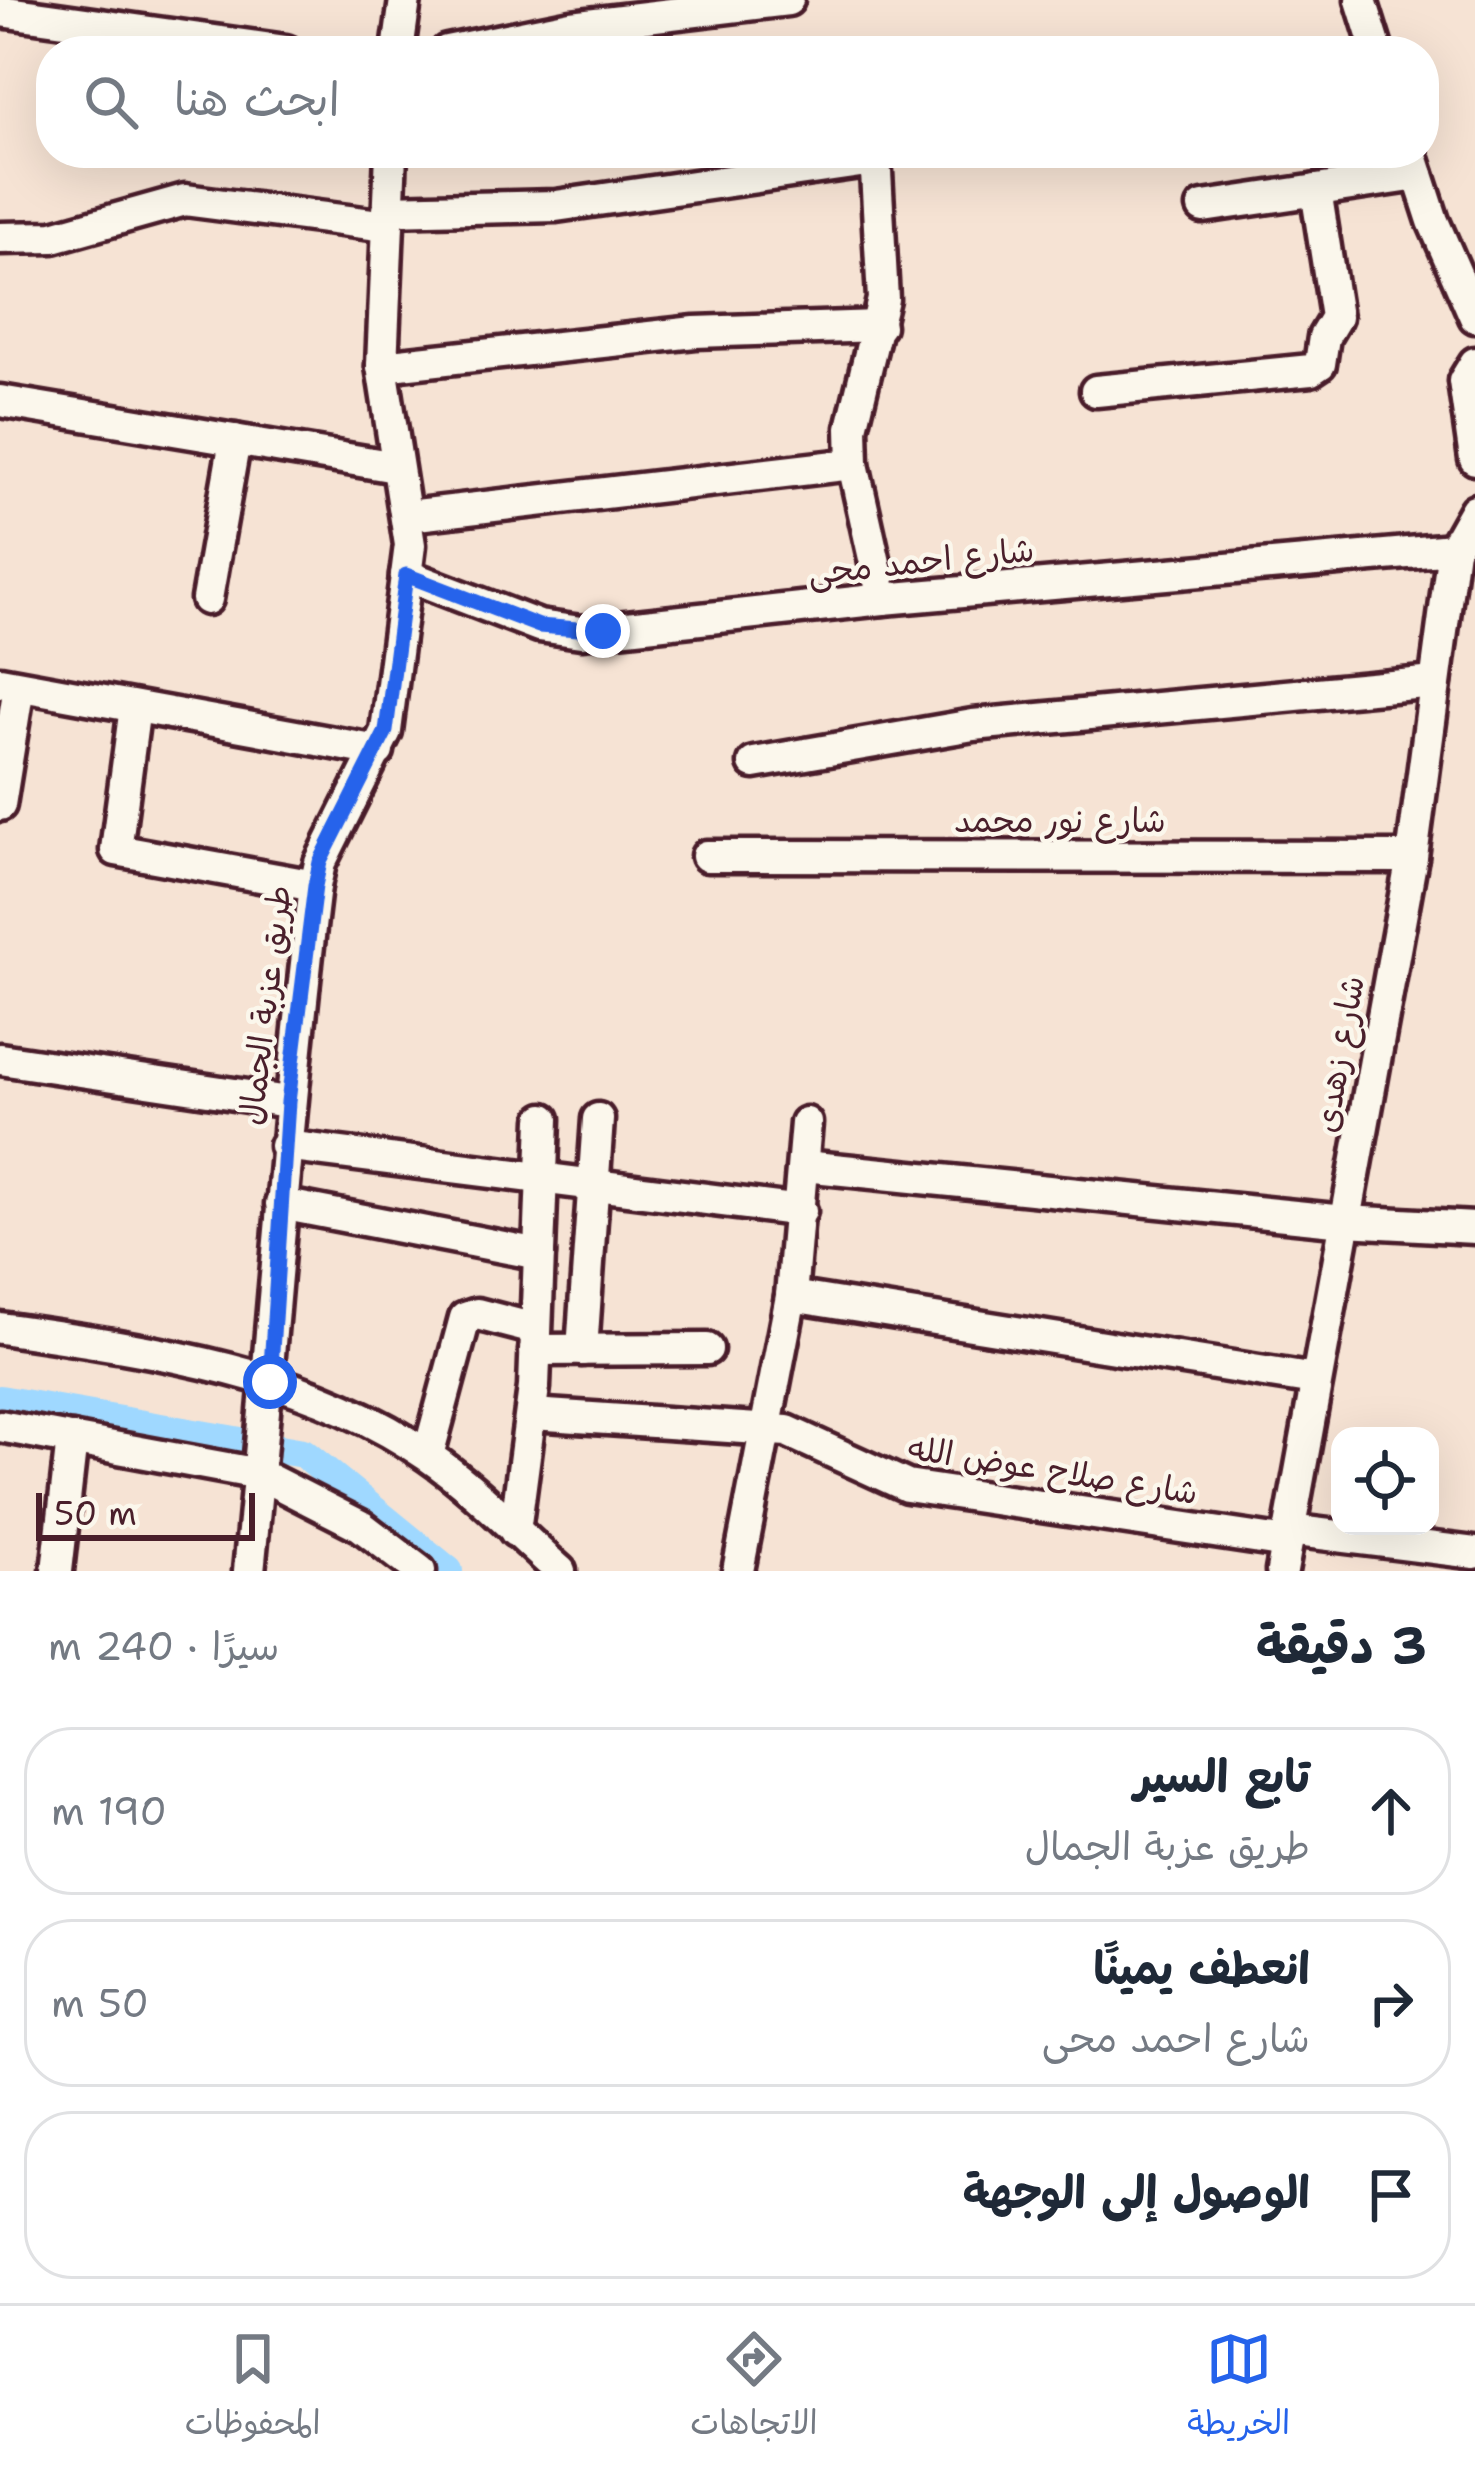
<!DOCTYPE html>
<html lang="ar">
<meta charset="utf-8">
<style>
body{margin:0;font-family:"Shantell Sans","Playpen Sans Arabic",sans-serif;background:#f6f6f7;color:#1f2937;direction:rtl}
.controls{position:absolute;right:36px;bottom:36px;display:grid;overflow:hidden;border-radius:24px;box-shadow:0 12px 48px #0002}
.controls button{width:108px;height:108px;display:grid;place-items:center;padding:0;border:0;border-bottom:3px solid #e0e1e3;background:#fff;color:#1f2937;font:60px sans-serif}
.scale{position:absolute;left:36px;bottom:30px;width:219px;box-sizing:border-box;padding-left:12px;border:6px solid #4a1f2b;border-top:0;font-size:33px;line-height:42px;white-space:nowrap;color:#4a1f2b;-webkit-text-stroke:9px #fbf7ec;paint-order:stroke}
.stop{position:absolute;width:36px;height:36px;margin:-27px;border:9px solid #2563eb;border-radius:50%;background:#fff}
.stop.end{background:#2563eb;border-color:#fff;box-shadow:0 3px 12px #0008}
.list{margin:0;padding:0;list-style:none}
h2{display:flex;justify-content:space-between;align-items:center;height:156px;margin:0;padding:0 48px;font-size:51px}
h2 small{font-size:39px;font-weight:400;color:#747a83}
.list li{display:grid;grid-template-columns:78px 1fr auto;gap:36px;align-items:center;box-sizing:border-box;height:168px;margin:0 24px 24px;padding:0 24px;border:3px solid #e0e1e3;border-radius:48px}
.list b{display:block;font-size:45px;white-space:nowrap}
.list p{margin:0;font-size:39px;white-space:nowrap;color:#747a83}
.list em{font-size:39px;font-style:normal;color:#747a83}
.icon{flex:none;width:66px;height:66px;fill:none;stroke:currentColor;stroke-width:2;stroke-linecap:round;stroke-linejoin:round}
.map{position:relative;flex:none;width:1475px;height:1571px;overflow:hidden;direction:ltr}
.search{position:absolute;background:#fff;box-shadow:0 12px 48px #0002;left:36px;right:36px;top:36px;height:132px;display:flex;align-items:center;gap:30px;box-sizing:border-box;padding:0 42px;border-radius:48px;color:#747a83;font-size:45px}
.sheet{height:732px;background:#fff}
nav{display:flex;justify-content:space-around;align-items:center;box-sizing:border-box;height:168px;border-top:3px solid #e0e1e3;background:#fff;font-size:33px;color:#747a83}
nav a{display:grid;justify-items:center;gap:6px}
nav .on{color:#2563eb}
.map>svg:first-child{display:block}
</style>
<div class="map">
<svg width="1475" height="1571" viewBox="0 0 1475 1571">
<rect width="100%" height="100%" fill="#f6e3d4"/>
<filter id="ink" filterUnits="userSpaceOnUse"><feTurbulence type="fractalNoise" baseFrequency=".00833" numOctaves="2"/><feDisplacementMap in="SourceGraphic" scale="24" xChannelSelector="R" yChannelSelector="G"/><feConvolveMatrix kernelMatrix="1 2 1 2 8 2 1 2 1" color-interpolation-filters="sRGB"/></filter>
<g filter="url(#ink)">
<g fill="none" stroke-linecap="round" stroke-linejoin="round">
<polyline stroke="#9fd8ff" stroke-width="30" points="0,1400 303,1453 448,1571"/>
<g stroke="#4a1f2b" stroke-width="39">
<g id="minor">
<polyline points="1361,0 1377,51"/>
<polyline points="0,11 286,51"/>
<polyline points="398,51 405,0"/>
<polyline points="447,51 571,26 788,0"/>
<polyline points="1411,153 1433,221 1475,317"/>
<polyline points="1203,207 1418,175"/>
<polyline points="388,210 556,206 867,161 876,172 883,299 852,428 853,464 883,599"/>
<polyline points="0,238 53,237 185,200 387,226"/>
<polyline points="1475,363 1464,381 1475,459"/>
<polyline points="382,366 695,332 879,326"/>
<polyline points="1096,391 1311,370 1320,364 1324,337 1336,317 1316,190"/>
<polyline points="0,401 396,467"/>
<polyline points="408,516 853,464"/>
<polyline points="406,575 539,626 581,632 883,599 1453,549"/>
<polyline points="207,599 235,440"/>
<polyline points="0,682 378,751"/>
<polyline points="135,707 116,850 315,886"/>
<polyline points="754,763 973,725 1435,682"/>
<polyline points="0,805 19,686"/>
<polyline points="707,856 1412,857"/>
<polyline points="0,1059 288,1102"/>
<polyline points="285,1146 801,1211"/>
<polyline points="804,1166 1345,1221 1475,1228"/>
<polyline points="281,1204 539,1254"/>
<polyline points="791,1296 1315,1380"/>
<path d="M0 1328C145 1349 305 1370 428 1456 476 1489 516 1532 560 1571"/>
<polyline points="535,1350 707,1349"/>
<polyline points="582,1350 598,1119"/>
<polyline points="532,1414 787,1431 907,1486 1287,1543"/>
<polyline points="0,1426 259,1474 361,1526 420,1571"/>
<polyline points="428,1455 465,1318 477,1314 535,1329"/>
<polyline points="1289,1530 1475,1553"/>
<polyline points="515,1531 534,1387 544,1119"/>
<polyline points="57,1571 72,1439"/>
<path d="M249 1571C272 1343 287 1114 315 886L320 863 386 731 410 545 382 366 391 153"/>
<polyline points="738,1571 791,1296 806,1123"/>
<polyline points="1282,1571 1412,857 1453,549 1475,510"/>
</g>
</g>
<use href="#minor" stroke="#fbf7ec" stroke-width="30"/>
</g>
</g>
<g fill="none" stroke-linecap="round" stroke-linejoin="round" filter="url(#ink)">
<polyline stroke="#2563eb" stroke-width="15" points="270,1382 288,1102 315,886 320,862 386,731 406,575 539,626 603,631"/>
</g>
<g text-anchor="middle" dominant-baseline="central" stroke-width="9" stroke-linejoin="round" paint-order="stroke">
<g font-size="33" fill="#4a1f2b" stroke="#fbf7ec">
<text transform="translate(921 561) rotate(-6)">شارع احمد محى</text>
<text x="1060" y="820">شارع نور محمد</text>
<text transform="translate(265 1005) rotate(-83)">طريق عزبة الجمال</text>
<text transform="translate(1339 1054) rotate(-80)">شارع زهدى</text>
<text transform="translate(1053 1470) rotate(9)">شارع صلاح عوض الله</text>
</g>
</g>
</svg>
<div class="controls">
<button><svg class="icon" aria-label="locate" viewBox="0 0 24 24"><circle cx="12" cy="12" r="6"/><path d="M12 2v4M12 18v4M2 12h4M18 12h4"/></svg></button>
</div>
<div class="scale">50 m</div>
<div class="stop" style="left:270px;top:1382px"></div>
<div class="stop end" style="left:603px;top:631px"></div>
<div class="search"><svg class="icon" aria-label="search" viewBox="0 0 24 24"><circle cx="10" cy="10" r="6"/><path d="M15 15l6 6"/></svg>ابحث هنا</div>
</div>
<section class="sheet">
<h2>3 دقيقة<small>سيرًا · 240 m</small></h2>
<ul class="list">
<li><svg class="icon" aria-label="ahead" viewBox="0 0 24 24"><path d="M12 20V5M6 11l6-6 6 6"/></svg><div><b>تابع السير</b><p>طريق عزبة الجمال</p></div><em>190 m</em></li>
<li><svg class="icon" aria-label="right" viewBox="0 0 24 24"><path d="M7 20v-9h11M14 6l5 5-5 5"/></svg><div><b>انعطف يمينًا</b><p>شارع احمد محى</p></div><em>50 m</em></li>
<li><svg class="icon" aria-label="arrive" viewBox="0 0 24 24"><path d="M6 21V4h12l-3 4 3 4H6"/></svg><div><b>الوصول إلى الوجهة</b></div></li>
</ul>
</section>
<nav>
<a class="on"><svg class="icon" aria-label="map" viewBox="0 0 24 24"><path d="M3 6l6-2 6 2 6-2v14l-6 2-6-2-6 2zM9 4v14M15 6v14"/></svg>الخريطة</a>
<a><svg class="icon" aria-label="directions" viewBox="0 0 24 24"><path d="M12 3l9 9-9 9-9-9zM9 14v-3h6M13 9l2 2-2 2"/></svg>الاتجاهات</a>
<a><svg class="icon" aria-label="saved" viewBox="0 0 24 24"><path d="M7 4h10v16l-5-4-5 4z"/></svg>المحفوظات</a>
</nav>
